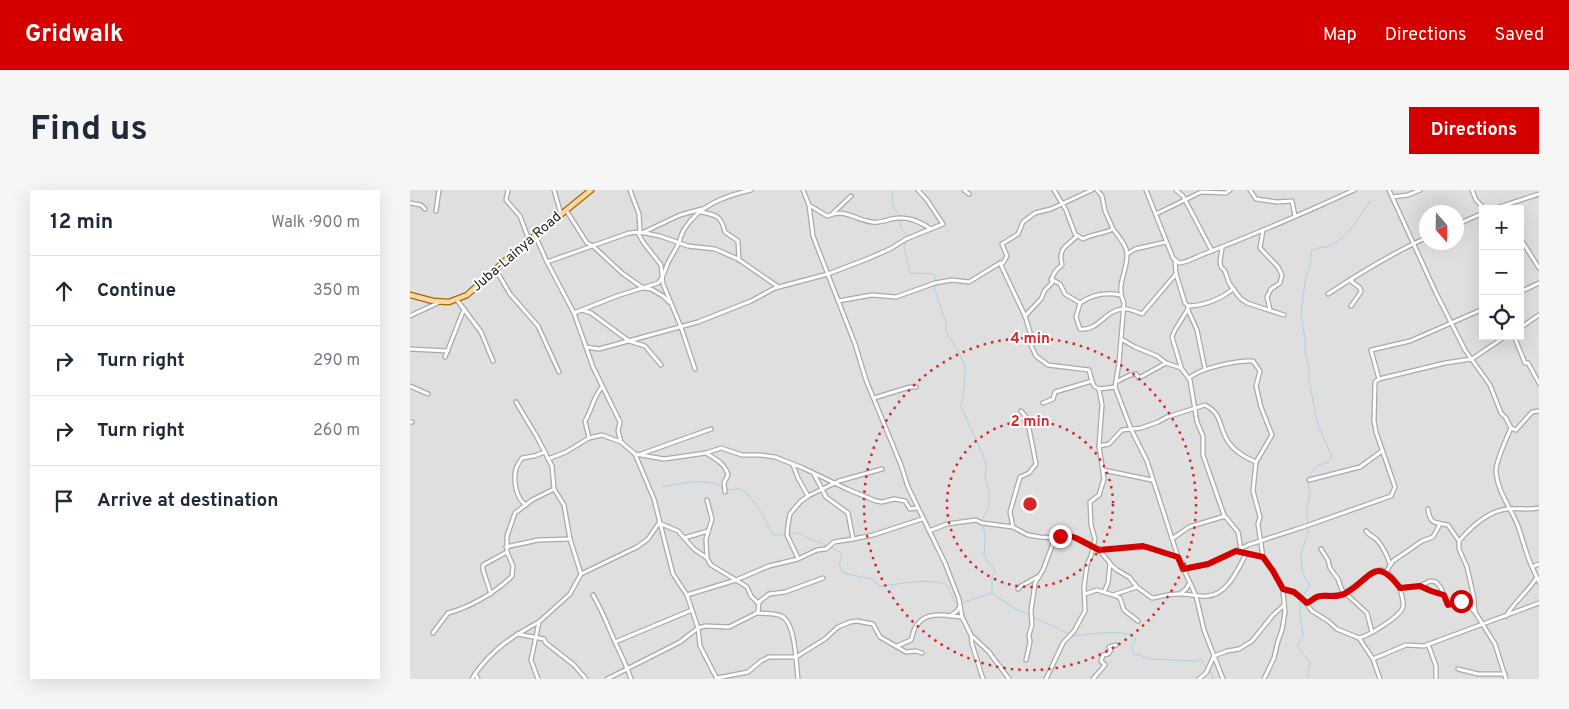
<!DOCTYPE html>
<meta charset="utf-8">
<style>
body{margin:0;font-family:Overpass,sans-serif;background:#f6f6f7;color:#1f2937}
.controls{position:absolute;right:15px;top:15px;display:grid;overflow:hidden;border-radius:0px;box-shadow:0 5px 20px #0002}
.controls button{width:45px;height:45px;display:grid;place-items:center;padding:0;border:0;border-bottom:1px solid #e0e1e3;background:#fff;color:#1f2937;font:25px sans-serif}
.compass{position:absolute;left:1009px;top:15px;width:45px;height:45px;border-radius:50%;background:#fff;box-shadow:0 5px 20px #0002;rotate:160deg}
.stop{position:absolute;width:15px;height:15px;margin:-11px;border:4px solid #d40000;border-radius:50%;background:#fff}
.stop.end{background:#d40000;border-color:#fff;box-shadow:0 1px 5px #0008}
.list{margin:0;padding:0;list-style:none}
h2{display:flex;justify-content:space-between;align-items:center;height:65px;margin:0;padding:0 20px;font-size:21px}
h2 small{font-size:16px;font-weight:400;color:#747a83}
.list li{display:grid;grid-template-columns:32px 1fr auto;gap:15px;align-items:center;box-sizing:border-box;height:70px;padding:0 20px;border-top:1px solid #e0e1e3}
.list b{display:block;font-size:19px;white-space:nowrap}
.list em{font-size:16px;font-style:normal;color:#747a83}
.icon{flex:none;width:28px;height:28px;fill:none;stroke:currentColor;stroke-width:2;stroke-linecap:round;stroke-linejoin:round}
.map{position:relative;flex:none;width:1129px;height:489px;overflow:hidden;border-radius:0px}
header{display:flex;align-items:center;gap:30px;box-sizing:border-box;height:70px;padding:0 25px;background:#d40000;color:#fff}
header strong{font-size:24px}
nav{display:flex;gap:28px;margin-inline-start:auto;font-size:18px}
.intro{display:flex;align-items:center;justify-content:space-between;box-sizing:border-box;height:120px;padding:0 30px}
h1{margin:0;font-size:35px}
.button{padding:12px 22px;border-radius:0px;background:#d40000;color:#fff;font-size:18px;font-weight:700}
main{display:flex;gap:30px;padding:0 30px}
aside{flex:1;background:#fff;border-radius:0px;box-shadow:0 5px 20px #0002}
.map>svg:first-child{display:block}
</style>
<header>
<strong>Gridwalk</strong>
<nav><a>Map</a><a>Directions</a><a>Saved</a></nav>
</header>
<div class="intro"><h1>Find us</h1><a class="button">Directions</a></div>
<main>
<aside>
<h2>12 min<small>Walk · 900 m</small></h2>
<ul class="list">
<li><svg class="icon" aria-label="ahead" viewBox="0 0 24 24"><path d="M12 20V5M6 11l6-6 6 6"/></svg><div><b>Continue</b></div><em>350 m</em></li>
<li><svg class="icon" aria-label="right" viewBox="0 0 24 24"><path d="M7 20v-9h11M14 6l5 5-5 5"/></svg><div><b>Turn right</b></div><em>290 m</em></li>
<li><svg class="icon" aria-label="right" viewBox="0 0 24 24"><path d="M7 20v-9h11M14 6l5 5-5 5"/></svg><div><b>Turn right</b></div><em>260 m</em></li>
<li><svg class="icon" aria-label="arrive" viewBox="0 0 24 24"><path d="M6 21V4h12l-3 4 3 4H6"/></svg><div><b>Arrive at destination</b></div></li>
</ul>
</aside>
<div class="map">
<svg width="1129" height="489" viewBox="0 0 1129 489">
<rect width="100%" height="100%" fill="#f2efe9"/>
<path fill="#e0dfdf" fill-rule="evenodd" d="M0 0H1129V489H0ZM1073 19H1110V146H1073ZM1016 22H1046V52H1016Z"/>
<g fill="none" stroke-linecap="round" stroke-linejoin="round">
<g stroke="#aad3df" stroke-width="1">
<polyline points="482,0 483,16 490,26"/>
<polyline points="490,30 491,38 497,46 494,56 500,83 524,84 526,91"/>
<polyline points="525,95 525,100 536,133 536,141 551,167 555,178 554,198 551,217 573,265 576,276 575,287 579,303 579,319 575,323 572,331"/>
<path d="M252 297C271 294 294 287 312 297"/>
<path d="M316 299 324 300 329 298C346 308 354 328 363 345H377L388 342C397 349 407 351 417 356"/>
<polyline points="573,335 575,347 574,367 583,377 585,382 582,387 582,403 604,418 659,444"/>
<path d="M420 357 430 362 432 368 429 374 433 383 461 389 470 396C493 394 513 388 536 394L545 412 549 414 582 403"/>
<path d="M662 446C677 445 716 437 726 449L722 455 723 463 739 469 786 471 791 469C795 478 800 476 803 489"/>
<path d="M898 489 900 472 887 456 893 446 890 425V411L900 394 896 390 892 380 891 364 898 342 897 318 900 304 898 293 901 283 906 276 919 272 922 267 908 235 899 191V175L895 163V148L891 125 896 85 899 81 902 60C909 57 916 58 921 55 939 47 949 26 961 11"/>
</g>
<g stroke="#a9a9a9" stroke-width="5.5">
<g id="minor">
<polyline points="98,0 96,10 110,26 119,50"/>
<polyline points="144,0 151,24"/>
<polyline points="220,0 229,24 230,42"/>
<polyline points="393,0 399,15 403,46 445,154 456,190 491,275 498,297 535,373 549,409 552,427 561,445 562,454 573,489"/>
<polyline points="554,0 559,4"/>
<polyline points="682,0 641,19 625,23 613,32 608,44 592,54 597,66 593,73 590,73 615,126 620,142 620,153 626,166 638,175 679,180 682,191"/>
<polyline points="687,0 692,6 695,21 703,39"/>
<path d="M736 0 763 68 769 73C779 72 785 67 794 64 845 44 895 23 944 0"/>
<polyline points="766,0 773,6 802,61"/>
<polyline points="840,0 846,9 867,12 882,11 885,26"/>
<polyline points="979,0 1026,103 1055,160 1080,195 1091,223 1096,228 1101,238"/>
<polyline points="1062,0 1066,10 1075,19"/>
<polyline points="982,7 998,5 1010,0"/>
<polyline points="0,13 11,15 15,19"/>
<path d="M399 15 417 26C436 18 445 30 462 32 468 33 475 31 481 29 497 26 507 30 521 39"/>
<polyline points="1083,19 1129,4"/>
<polyline points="156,20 177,53 183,56 212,83 233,98 241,99 253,106 259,112"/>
<polyline points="26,21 29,0"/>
<path d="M291 22C307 25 311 26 315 42L328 51 329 70"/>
<polyline points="423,23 441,6"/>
<polyline points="746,24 791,2 816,3 820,0"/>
<polyline points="1046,35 1073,23"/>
<polyline points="853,40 850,58 868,77 872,85 870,93 861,99 857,107 860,120"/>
<polyline points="228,43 233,52 251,75 253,94 271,137 285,179"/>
<polyline points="232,43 270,25 292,19"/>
<polyline points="125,45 137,72 219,43 230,42 250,46 278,56 305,59 328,69 367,96"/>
<polyline points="1110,48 1129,78"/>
<polyline points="812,58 810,72 811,77 815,81 819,93 830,108 837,113 874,125"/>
<polyline points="717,64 725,59 756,52"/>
<polyline points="137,72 164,123 183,177 210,232 208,241 211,252"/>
<polyline points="86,80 100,104 128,136 149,182"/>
<path d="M766 84 775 113 778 116C793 116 811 109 823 99"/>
<path d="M641 89 650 94 655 104 670 113 666 127 670 139C689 141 694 121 712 119 718 118 727 122 732 124L766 84 765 70"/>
<polyline points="941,89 942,92 950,98 951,102 941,116"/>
<polyline points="1110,102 1129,93"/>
<path d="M918 104C950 83 982 63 1016 48"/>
<polyline points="47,110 71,142 83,171"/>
<polyline points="428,111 462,105 486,107 525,93 542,90 559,92 590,73"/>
<path d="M670 113C683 104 695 102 710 105"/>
<polyline points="172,120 181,123 219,151 235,156 251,175"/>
<polyline points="778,120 787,140 795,179"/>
<path d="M164 123 207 106 248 93C255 86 255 77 260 69 263 63 267 58 269 52 271 47 272 42 275 38 290 15 315 6 341 0"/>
<polyline points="0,126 30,112"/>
<path d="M615 126 631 109 635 100 642 93C641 85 646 80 652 75 648 58 656 57 667 46"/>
<polyline points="1110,138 1129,125"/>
<polyline points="1104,146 1115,173 1118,173 1129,193"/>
<polyline points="711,149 725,157 747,166 756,173 771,178 780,190 787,232 793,246 793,265 814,325 828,342 831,359"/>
<polyline points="176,157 189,159 288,132 341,111 365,98 418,84 457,69 480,59 496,49 533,34 517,10 508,0"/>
<polyline points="0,159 38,161"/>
<polyline points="35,167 54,119"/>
<polyline points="771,177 762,147 765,140 778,119 778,116"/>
<path d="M779 188C791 178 827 170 843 171L850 181 846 196 851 217 862 245 846 272 843 301 850 327 848 334 853 367"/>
<polyline points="969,189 1035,173 1062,169 1096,146"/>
<polyline points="706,192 720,185 726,184 729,188 756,173"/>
<polyline points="0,196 18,204"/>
<polyline points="705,197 721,239 737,271 768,367 786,406 794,440 813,489"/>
<polyline points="464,208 500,197 506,197"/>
<polyline points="106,212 127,247 142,276 144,299 154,315 160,349 171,384 160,404 129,432 121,470 128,489"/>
<polyline points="633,213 643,209 645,202 682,191 684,196 689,199"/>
<polyline points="0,232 2,232"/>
<path d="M179 248 175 231C182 220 183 207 192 197"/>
<path d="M689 256 699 254 712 240 731 238 748 232 757 227 795 215C812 224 808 233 816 248 822 260 834 267 846 272"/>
<path d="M296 263C305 269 315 273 318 285L314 293 315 302"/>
<polyline points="225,264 254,269 296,263 311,258 332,265 350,265 365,267 393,278 437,299 466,311 472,312 484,309 495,311 500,319 506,318"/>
<polyline points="231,264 301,239"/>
<polyline points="138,269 156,262 179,248 192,245 211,252 225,264 244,309 263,384 277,405 288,438 290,456 307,489"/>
<polyline points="383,275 388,288 398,306 390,312 380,324 378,335 377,345 388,368"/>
<polyline points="693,280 742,290"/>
<polyline points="404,284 416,307 438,323 443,349 463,345 512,329"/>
<polyline points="899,290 950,277 972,261"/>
<polyline points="398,306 429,291 472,279"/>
<polyline points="297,310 302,329 296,349 297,368 301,375 326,390 359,376 388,369 407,360 416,359 424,352 443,349"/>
<path d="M116 315C106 309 103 290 106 279 107 275 110 271 112 268L124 266 135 262"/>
<path d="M1018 319C1020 335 1025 332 1038 335L1049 351"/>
<polyline points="603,337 600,322 610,287 619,283 626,274 617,228 611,221"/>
<polyline points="519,341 537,334 566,330 572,333 603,337 618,345 630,347 645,348 660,346 673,351 689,360 738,357 767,367"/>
<path d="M956 341C959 345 962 346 966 349 973 356 977 365 980 374"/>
<polyline points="274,348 298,341"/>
<polyline points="762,349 779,337 815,326"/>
<polyline points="96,357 128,350 160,349"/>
<polyline points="911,359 918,370 920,378 928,389 932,400 957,423 962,442"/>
<polyline points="689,360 700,373 698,393 694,402"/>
<polyline points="827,361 853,367 863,381 873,399 884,402 891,407 902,421 918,431 927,439 949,448 963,469 970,489"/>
<polyline points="700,374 707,380 719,387 727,397"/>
<polyline points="1129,374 1122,377 1129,392"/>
<path d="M1122 377C1116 364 1113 350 1108 336 1101 318 1088 303 1086 282 1085 273 1097 247 1101 238L1106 240 1122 222 1129 221"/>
<polyline points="773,379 799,374 838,355 896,336 981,306 985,297 966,242 964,231 965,192 969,189 961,160 1000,151 1073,119"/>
<polyline points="976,382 983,371 1012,351 1023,347 1030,334"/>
<polyline points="171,384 227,357 238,349 249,333 268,341 284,359 297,368"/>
<polyline points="1011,396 1021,401 1033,405"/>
<polyline points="608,399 611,396 629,386"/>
<polyline points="771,403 776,399 779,394"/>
<polyline points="81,404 73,380 73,375 97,362"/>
<path d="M675 404 687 400 703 405 727 397 742 408C751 407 760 403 770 404 779 404 788 407 798 406 817 405 828 379 836 364"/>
<path d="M183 405C192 420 198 436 205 452 211 465 217 476 221 489"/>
<polyline points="277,405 326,390 337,397 341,406 348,413"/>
<polyline points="704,405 710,408 714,420 728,431"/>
<path d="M897 413C901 411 903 408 907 407 918 402 925 410 941 399 950 394 960 380 971 380 981 381 985 393 991 398L1010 396 1020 391 1026 392 1031 398 1037 414 1053 411 1064 421"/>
<path d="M348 423C355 424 365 423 371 426 386 432 386 475 388 489"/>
<polyline points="540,426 547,421 550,416"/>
<path d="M1096 426C1105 411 1118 402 1127 387"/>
<path d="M23 443 38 423C58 418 83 404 99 389L102 386 103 376 97 362V346L105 323 122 310 144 299"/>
<polyline points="107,444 134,449 136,453 164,475 176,489"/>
<polyline points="562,446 579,462 599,489"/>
<path d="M949 448C958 446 990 427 993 417 994 411 991 404 990 398"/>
<polyline points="205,452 282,420"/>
<polyline points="1018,454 1026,476 1026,489"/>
<path d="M487 456 501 450C503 445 503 439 507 435 517 420 538 426 552 427"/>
<polyline points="963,469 996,455 1014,456 1129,413"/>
<polyline points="616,470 620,452 619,445 622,435 621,421 625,393 633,380 645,348"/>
<polyline points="1048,479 1068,484 1095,484"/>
<polyline points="307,488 338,482 351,471 359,467 386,467 415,449 428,437 440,432 447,431 463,434 470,447 496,462 506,461 512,463"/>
<polyline points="62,489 65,484"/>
<path d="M68 489 65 484C83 459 101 447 129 432"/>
<polyline points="197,489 270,452 288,438 295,436 319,437 345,424 348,422 349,412 359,404 375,402 413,388"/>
<path d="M636 489 653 453 664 441 675 421 674 397 677 375 681 366 685 349 681 335 680 312 689 305 694 289 689 256 692 215 689 199 705 197 709 173 714 113C705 94 718 82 717 63 716 54 708 46 703 39 693 44 682 44 673 49L665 44 656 20 644 0"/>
<polyline points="683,489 695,475 691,471 693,465 698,464 701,460 699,457 706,455"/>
<polyline points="789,489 796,483 804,466 817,461 829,459 842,451 863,425 873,416"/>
<polyline points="854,489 864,468 868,451 872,440 875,422 873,400"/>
<path d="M1096 489 1085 454 1065 422 1064 408 1057 377 1049 359V351C1061 337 1078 321 1097 319 1108 318 1118 320 1129 318"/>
</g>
</g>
<g stroke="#a06b00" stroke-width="7">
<polyline id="primary" points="0,105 23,111 39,112 57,105 106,61 181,0"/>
</g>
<use href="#minor" stroke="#fff" stroke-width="3"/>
<use href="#primary" stroke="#fcd6a4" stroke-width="4.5"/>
</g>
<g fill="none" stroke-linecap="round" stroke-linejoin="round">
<path stroke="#d40000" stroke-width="6" d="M650 346H660L666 348 689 360 733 356 768 367 773 379 798 374 826 361 853 367 863 381 873 399 884 402 897 413C902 411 905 406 911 406 919 405 926 408 934 404 960 391 964 363 990 398L1010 396 1021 401 1034 405 1038 415 1051 411"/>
</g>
<g fill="none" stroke="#d62828" stroke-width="2.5" stroke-dasharray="2.5 5">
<circle cx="620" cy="314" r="83"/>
<circle cx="620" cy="314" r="166"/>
</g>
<g text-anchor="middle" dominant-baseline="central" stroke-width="4" stroke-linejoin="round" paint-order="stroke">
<g font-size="14" fill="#222" stroke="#fff">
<text transform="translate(107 62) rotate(-41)">Juba-Lainya Road</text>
</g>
</g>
<circle cx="620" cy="314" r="8" fill="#d62828" stroke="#fff" stroke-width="2.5"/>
<g font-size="15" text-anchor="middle" font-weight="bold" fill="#d62828" stroke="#fff" stroke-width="4" stroke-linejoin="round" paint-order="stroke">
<text x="620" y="153">4 min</text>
<text x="620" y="236">2 min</text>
</g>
</svg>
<div class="controls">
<button>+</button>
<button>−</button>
<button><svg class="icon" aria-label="locate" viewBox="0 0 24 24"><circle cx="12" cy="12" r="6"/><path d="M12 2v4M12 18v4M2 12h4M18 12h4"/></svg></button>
</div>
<svg class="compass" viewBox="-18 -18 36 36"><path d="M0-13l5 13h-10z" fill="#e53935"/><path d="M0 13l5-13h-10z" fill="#747a83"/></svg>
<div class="stop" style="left:1051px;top:411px"></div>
<div class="stop end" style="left:650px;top:346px"></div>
</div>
</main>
